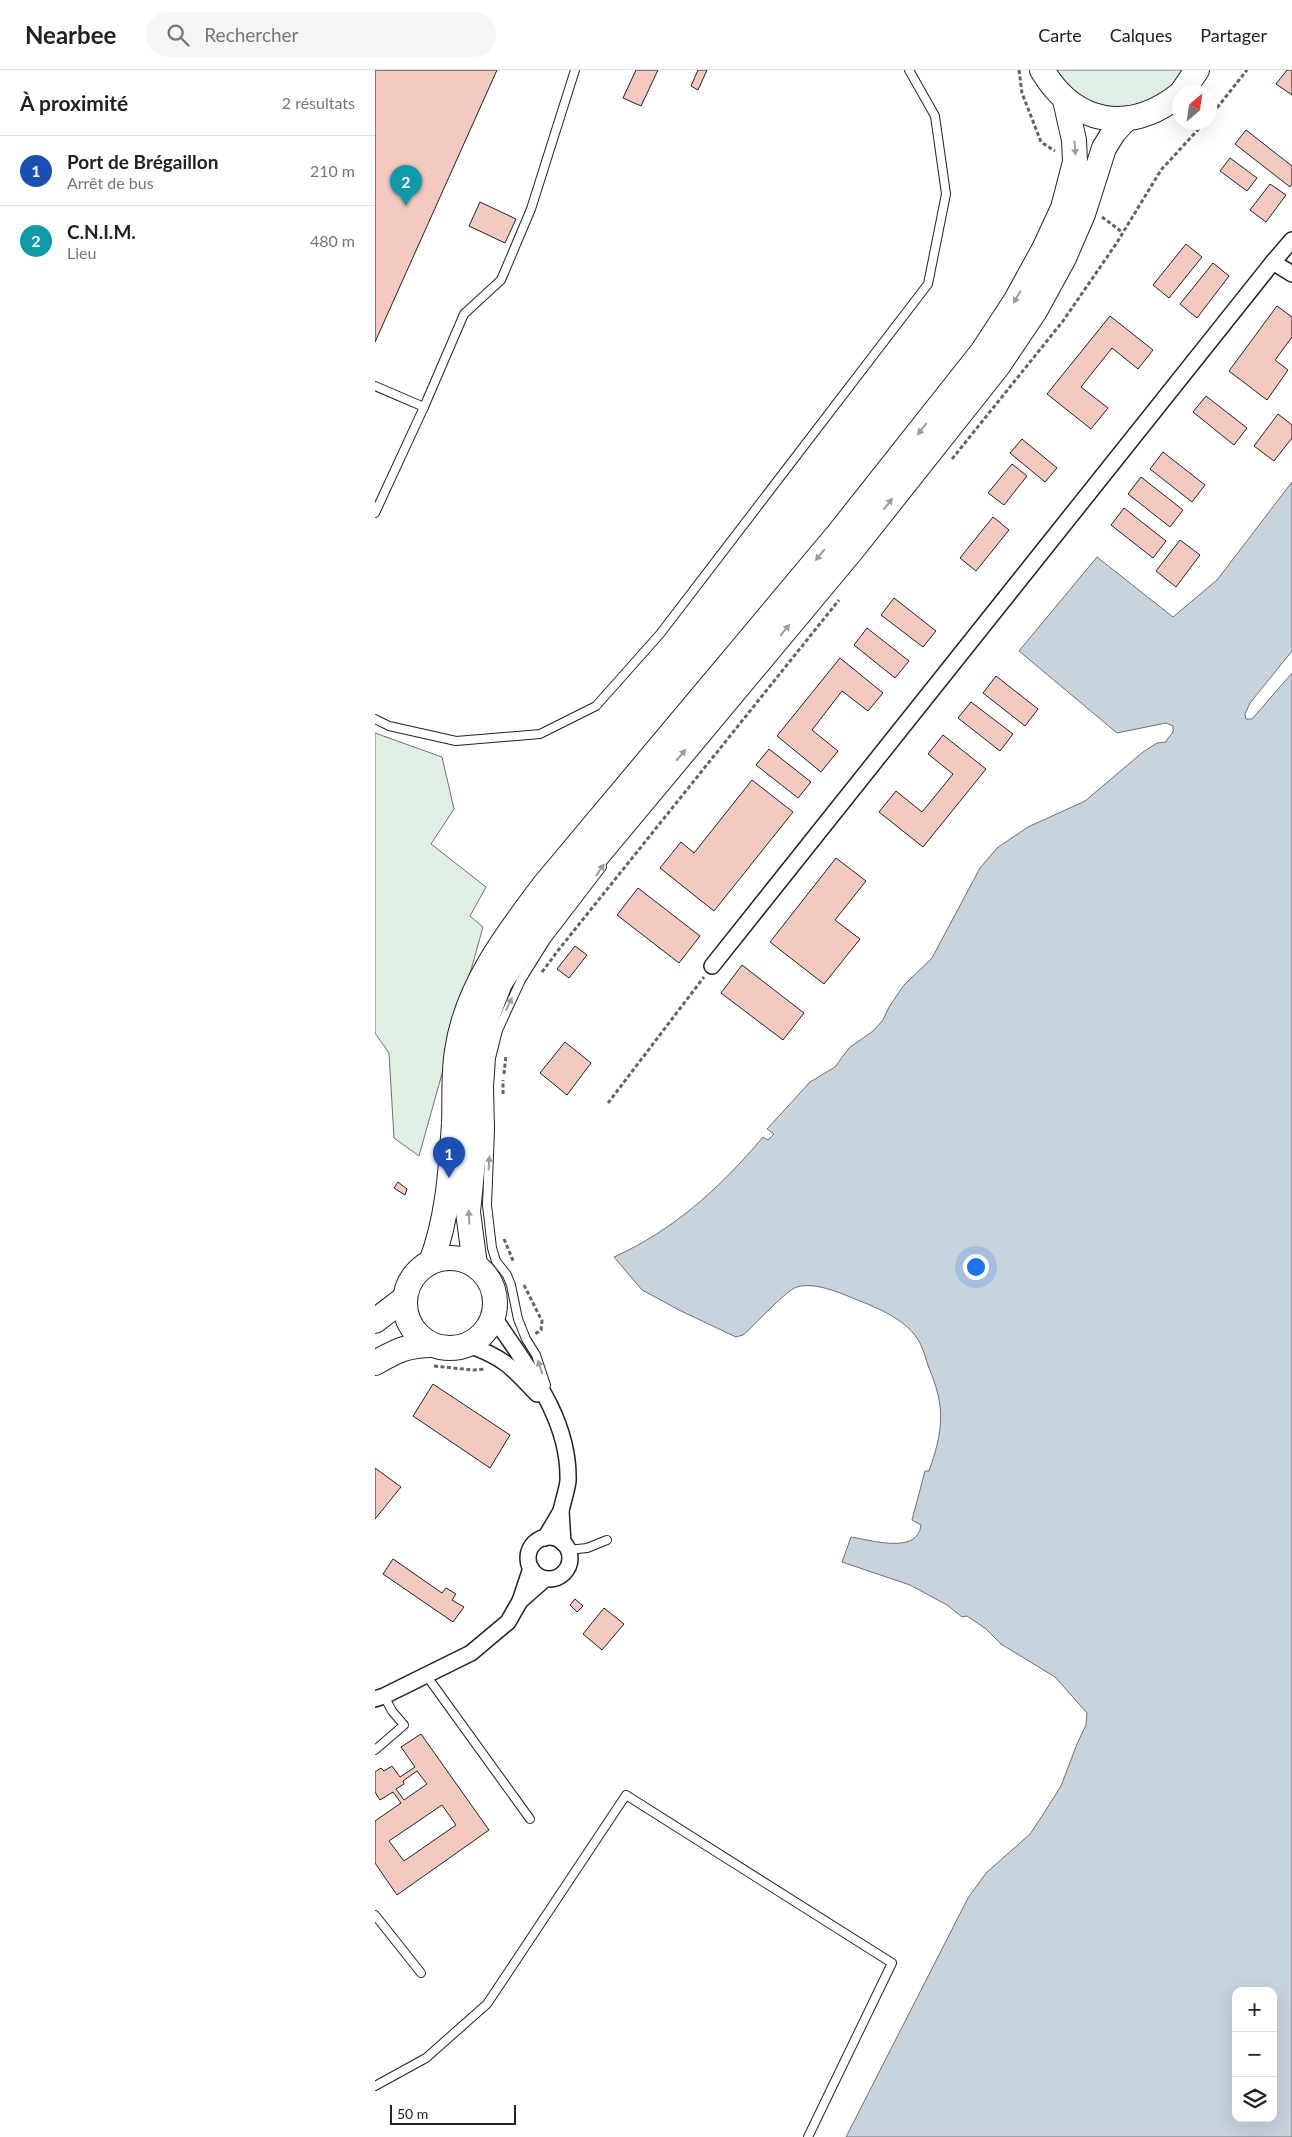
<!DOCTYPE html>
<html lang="fr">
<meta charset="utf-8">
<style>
body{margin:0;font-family:Lato,sans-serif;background:#f6f6f6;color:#202124}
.controls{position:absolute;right:15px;bottom:15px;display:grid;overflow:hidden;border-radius:10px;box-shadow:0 5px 20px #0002}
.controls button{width:45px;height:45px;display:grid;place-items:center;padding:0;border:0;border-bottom:1px solid #e0e0e0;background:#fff;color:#202124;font:25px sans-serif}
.compass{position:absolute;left:797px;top:15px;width:45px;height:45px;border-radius:50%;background:#fff;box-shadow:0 5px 20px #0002;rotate:29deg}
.scale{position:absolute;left:15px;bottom:12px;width:126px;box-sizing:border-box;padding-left:5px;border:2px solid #222;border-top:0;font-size:14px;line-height:18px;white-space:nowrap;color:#222;-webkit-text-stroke:4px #fff;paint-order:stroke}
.you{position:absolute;left:600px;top:1196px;width:18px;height:18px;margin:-12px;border:4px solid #fff;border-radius:50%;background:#1a73e8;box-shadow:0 0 0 8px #1a73e833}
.badge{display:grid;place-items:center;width:32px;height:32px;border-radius:50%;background:#d93025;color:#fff;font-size:16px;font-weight:700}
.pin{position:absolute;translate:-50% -41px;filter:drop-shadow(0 1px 2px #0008)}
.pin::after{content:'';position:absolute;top:26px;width:18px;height:15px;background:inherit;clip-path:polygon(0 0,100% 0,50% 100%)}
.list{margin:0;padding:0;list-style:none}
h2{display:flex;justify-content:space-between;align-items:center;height:65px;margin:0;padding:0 20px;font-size:21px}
h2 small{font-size:16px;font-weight:400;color:#757577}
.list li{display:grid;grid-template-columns:32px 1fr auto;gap:15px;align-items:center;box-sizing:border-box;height:70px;padding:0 20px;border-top:1px solid #e0e0e0}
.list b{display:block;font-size:19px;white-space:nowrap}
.list p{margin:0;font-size:16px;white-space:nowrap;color:#757577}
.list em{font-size:16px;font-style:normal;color:#757577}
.icon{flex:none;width:28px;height:28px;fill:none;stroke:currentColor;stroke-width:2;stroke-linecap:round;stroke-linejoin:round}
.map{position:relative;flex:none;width:917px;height:2067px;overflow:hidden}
header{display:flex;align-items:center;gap:30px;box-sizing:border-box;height:70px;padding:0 25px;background:#fff;border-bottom:1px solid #e0e0e0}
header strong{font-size:24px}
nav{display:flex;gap:28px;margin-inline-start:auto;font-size:18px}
.search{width:350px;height:45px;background:#f6f6f6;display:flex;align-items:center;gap:12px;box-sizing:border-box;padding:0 18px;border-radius:28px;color:#757577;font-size:19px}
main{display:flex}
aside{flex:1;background:#fff}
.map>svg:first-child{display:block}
</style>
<header>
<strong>Nearbee</strong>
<div class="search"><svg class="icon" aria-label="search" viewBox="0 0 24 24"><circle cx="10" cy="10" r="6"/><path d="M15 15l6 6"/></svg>Rechercher</div>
<nav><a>Carte</a><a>Calques</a><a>Partager</a></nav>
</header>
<main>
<aside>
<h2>À proximité<small>2 résultats</small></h2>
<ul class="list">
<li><span class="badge" style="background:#1a4fb4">1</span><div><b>Port de Brégaillon</b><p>Arrêt de bus</p></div><em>210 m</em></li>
<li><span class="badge" style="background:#0f9aa8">2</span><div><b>C.N.I.M.</b><p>Lieu</p></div><em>480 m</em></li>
</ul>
</aside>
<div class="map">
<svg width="917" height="2067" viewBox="0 0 917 2067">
<rect width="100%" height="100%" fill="#fff"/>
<g fill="#e0efe3" stroke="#6f6f6f">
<path d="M679 0H808C788 37 733 49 700 23 692 17 686 7 679 0Z"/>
<polygon points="0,663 67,687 79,739 56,774 111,817 95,846 108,857 44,1086 19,1068 14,983 0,963"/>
</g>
<path fill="#c7d3dd" stroke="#6f6f6f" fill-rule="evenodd" d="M917 412V581L875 633 870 644 871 649H877L917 603V2067H471L593 1828 611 1803 655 1764 669 1743 686 1716 702 1674 711 1655 712 1643 680 1607 626 1574 611 1559 592 1546 587 1547 572 1535 535 1515 467 1492 476 1467C496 1470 543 1485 546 1455L537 1450 550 1401H554C568 1361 571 1338 554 1298 551 1290 549 1281 545 1273 533 1250 503 1238 480 1229 463 1222 440 1212 422 1217 411 1220 379 1256 368 1265L361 1267 306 1241 267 1220 239 1187C299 1160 346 1117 388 1067L393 1070 399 1064 392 1059 435 1012 460 997 474 978 498 961 508 950 514 937 529 915 557 888 605 798 622 778 653 757 710 731 768 682 782 673 791 672C792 668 796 666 798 662V656L791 653 742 663 644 581 722 487 798 547 842 510ZM861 1921H898V2048H861Z"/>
<g fill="#f3c9c0" stroke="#222" fill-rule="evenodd">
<polygon points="0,0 122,0 0,272"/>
<polygon points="261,0 283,0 266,36 248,28"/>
<polygon points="323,0 332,0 323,20 316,16"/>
<polygon points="912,0 917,0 917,25 901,14"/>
<polygon points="871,60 917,96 917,114 915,117 860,74"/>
<polygon points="855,88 882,108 872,121 845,101"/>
<polygon points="895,114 911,125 891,152 875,140"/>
<polygon points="105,132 141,149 130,173 94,156"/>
<polygon points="811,174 827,187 794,228 778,215"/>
<polygon points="838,193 854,206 822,248 805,234"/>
<polygon points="902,236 917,247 917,267 900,290 913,300 892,330 854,301"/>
<polygon points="735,246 778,280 763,299 737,278 706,317 733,338 716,359 672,324"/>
<polygon points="831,326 872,358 859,375 818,342"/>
<polygon points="903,344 917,355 917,368 899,391 879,376"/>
<polygon points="647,369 682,398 670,412 635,383"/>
<polygon points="788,382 830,415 817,432 775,399"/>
<polygon points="637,394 652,406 629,435 613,423"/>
<polygon points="766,407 808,440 795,457 753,424"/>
<polygon points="749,438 791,471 778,488 736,455"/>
<polygon points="618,447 634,460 601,501 585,488"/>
<polygon points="805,470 825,485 801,517 781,501"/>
<polygon points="519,528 561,561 548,577 506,545"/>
<polygon points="492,558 534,591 520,608 479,575"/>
<polygon points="465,588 508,623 493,641 467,621 437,660 463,681 446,702 402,666"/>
<polygon points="621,606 663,639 650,656 608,623"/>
<polygon points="596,632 638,664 625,681 583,648"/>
<polygon points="568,665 611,699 548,777 504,742 521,721 547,742 578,704 553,684"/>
<polygon points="394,679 436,712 423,728 381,695"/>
<polygon points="377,710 418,742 339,841 285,798 306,772 319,783"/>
<polygon points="461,788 491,811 460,850 485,869 449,914 395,872"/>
<polygon points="263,818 325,866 304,893 242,845"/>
<polygon points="200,876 212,885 194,908 182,899"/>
<polygon points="367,895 429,943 408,970 346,923"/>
<polygon points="190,972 216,993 192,1025 165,1003"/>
<polygon points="23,1112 32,1119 30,1125 19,1118"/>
<polygon points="58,1314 135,1365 115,1398 38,1346"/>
<polygon points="0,1398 26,1417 0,1449"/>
<polygon points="18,1489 67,1523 71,1518 81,1524 77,1530 89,1537 78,1552 8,1504"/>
<polygon points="200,1529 208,1536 202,1542 195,1535"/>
<polygon points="229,1538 249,1554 227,1580 208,1564"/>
<path d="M46 1664 114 1760 22 1825 0 1793V1751L26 1733 18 1722 5 1730 0 1722V1702L6 1698 9 1701 17 1696 25 1707 40 1697 26 1677ZM42 1701 52 1714 29 1730 21 1719 29 1714 28 1711ZM67 1735 81 1755 29 1791 14 1771Z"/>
</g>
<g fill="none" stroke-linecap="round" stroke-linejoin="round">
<g stroke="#222" stroke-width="10">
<g id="lane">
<polyline points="0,316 49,337 89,244 126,210 156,139 200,0"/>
<polyline points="0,443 49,337"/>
<polyline points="0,649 14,656 81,671 165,664 221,636 285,564 553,214 571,124 560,46 534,0"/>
<polyline points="171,1315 161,1285 151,1269 143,1249 136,1215 132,1205 121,1191 117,1178 112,1135 115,1060 114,1017 116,988 123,960 146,910 171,870 227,797"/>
<polyline points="193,1480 212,1478 232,1470"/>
<polyline points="51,1605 155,1749"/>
<polyline points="0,1680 29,1655 17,1641 9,1626"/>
<polyline points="0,1845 46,1903"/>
<polyline points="0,2016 51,1988 112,1934 251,1725 517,1893 433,2067"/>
</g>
</g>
<g stroke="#222" stroke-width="18">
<g id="street">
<polyline points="898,192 917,170"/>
<polyline points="337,896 898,192 917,204"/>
<path d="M118 1246C151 1296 195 1347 193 1411 192 1420 188 1431 186 1441"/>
<path d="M93 1275C128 1287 137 1297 162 1324"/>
<circle cx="174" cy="1488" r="21"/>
<polyline points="170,1468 186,1441 188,1473"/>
<polyline points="156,1498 145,1531 170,1509"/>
<polyline points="0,1629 9,1626 96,1583 133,1552 145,1531"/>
</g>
</g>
<g stroke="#222" stroke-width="26">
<g id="primary">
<path d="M667 0C700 55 754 64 804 25"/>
<polyline points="807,22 822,0"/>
<circle cx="75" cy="1233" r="45"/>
<path d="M56 1192C73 1149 76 1098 79 1053 80 1029 78 1004 82 981 91 917 132 864 170 814L463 464 607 282 641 230 669 179 688 138 700 92 699 70 690 30"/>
<polyline points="100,1195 93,1142 101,1061 100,992 109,954 125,913 152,872 187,828 478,479 623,296 660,241 689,188 708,144 729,78 739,62 751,49"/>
<polyline points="0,1251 30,1228"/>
<path d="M0 1293C21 1281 32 1275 57 1275"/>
</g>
</g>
<g stroke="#646464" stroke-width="3" stroke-dasharray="4 2.5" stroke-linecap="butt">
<polyline points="644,0 647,23 666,72 680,81"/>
<polyline points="834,48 872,0"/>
<polyline points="727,147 747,162"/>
<polyline points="577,389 688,251 741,174 786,100 830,52"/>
<polyline points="167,902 185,878 464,530"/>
<polyline points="129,1004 131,985"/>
<polyline points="128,1024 128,1010"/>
<polyline points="233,1033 329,907"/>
<polyline points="129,1169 139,1193"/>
<polyline points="149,1215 167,1251 166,1260 160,1264"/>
<polyline points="59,1296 98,1300 110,1299"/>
</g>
<use href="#lane" stroke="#fff" stroke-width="8"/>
<use href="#street" stroke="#fff" stroke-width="15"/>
<use href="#primary" stroke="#fff" stroke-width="24"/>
</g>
<defs><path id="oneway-solid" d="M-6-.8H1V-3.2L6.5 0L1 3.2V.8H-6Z" transform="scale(1.25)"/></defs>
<g fill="#9c9c9c">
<use href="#oneway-solid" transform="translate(700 78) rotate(86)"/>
<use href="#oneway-solid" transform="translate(642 227) rotate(120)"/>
<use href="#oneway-solid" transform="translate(547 359) rotate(128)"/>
<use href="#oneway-solid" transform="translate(513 434) rotate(-52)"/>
<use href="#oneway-solid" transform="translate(445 485) rotate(130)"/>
<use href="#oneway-solid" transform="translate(410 560) rotate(-50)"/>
<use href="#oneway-solid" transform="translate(306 685) rotate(-50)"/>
<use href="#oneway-solid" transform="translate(225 800) rotate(-56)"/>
<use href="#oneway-solid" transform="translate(134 934) rotate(-65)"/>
<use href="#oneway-solid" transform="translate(114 1093) rotate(-87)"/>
<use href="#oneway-solid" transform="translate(94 1147) rotate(-93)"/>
<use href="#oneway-solid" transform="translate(165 1297) rotate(-108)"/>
</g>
</svg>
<div class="controls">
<button>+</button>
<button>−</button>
<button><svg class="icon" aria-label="layers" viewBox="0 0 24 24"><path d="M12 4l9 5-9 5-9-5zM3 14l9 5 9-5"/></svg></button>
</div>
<svg class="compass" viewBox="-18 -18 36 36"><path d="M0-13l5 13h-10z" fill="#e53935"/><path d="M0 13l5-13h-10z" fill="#757577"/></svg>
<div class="scale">50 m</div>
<div class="you"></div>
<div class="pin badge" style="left:74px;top:1108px;background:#1a4fb4">1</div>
<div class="pin badge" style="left:31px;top:136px;background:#0f9aa8">2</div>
</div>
</main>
